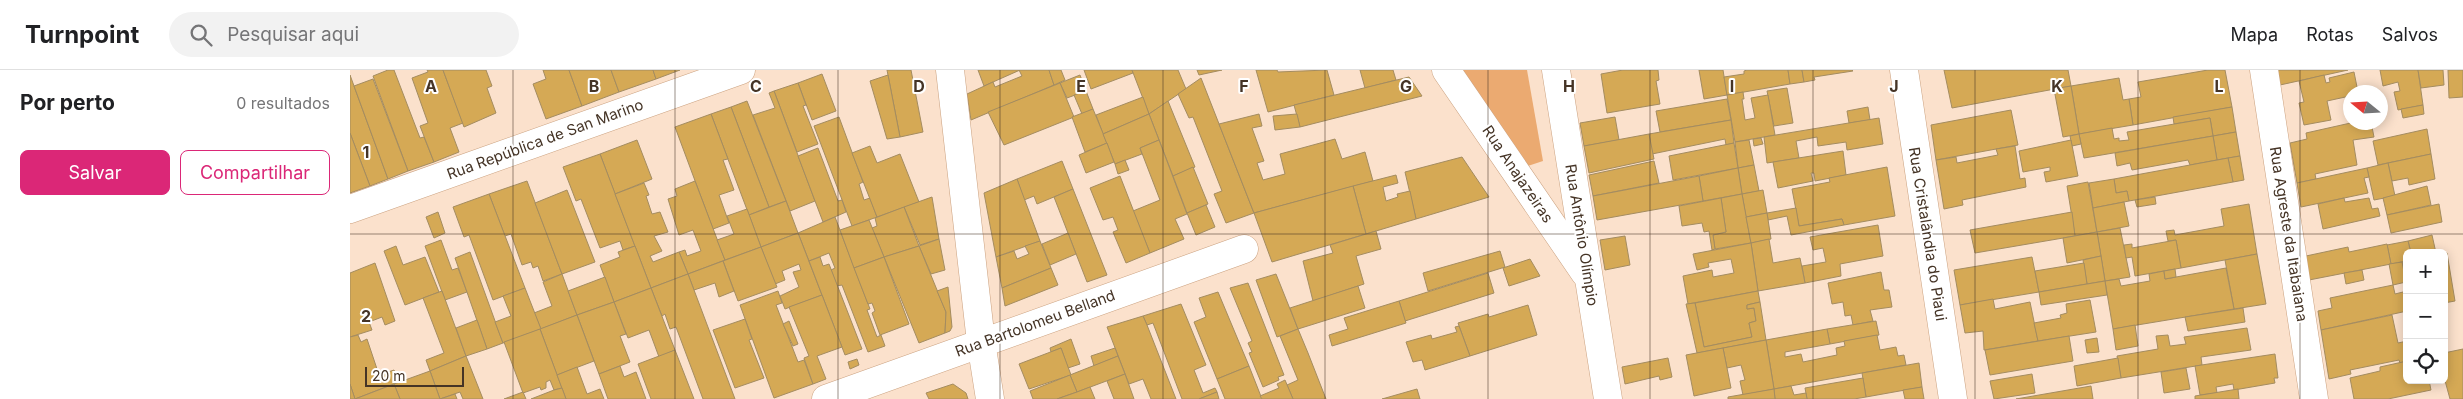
<!DOCTYPE html>
<html lang="pt">
<meta charset="utf-8">
<style>
body{margin:0;font-family:Inter,sans-serif;background:#f2f2f2;color:#202124}
.controls{position:absolute;right:15px;bottom:15px;display:grid;overflow:hidden;border-radius:8px;box-shadow:0 2px 12px #0003}
.controls button{width:45px;height:45px;display:grid;place-items:center;padding:0;border:0;border-bottom:1px solid #e0e0e0;background:#fff;color:#202124;font:25px sans-serif}
.compass{position:absolute;left:1993px;top:15px;width:45px;height:45px;border-radius:50%;background:#fff;box-shadow:0 2px 12px #0003;rotate:288deg}
.scale{position:absolute;left:15px;bottom:12px;width:99px;box-sizing:border-box;padding-left:5px;border:2px solid #453426;border-top:0;font-size:14px;line-height:18px;white-space:nowrap;color:#453426;-webkit-text-stroke:4px #fff;paint-order:stroke}
.list{margin:0;padding:0;list-style:none}
h2{display:flex;justify-content:space-between;align-items:center;height:65px;margin:0;padding:0 20px;font-size:21px}
h2 small{font-size:16px;font-weight:400;color:#757577}
.actions{display:flex;gap:10px;padding:15px 20px}
.actions a{flex:1;padding:11px 0;border:1px solid #db2777;border-radius:8px;text-align:center;font-size:18px;color:#db2777}
.actions .main{background:#db2777;color:#fff}
.icon{flex:none;width:28px;height:28px;fill:none;stroke:currentColor;stroke-width:2;stroke-linecap:round;stroke-linejoin:round}
.map{position:relative;flex:none;width:2113px;height:329px;overflow:hidden}
header{display:flex;align-items:center;gap:30px;box-sizing:border-box;height:70px;padding:0 25px;background:#fff;border-bottom:1px solid #e0e0e0}
header strong{font-size:24px}
nav{display:flex;gap:28px;margin-inline-start:auto;font-size:18px}
.search{width:350px;height:45px;background:#f2f2f2;display:flex;align-items:center;gap:12px;box-sizing:border-box;padding:0 18px;border-radius:28px;color:#757577;font-size:19px}
main{display:flex}
aside{flex:1;background:#fff}
.map>svg:first-child{display:block}
</style>
<header>
<strong>Turnpoint</strong>
<div class="search"><svg class="icon" aria-label="search" viewBox="0 0 24 24"><circle cx="10" cy="10" r="6"/><path d="M15 15l6 6"/></svg>Pesquisar aqui</div>
<nav><a>Mapa</a><a>Rotas</a><a>Salvos</a></nav>
</header>
<main>
<aside>
<h2>Por perto<small>0 resultados</small></h2>
<ul class="list">
</ul>
<div class="actions"><a class="main">Salvar</a><a>Compartilhar</a></div>
</aside>
<div class="map">
<svg width="2113" height="329" viewBox="0 0 2113 329">
<rect width="100%" height="100%" fill="#fbe1cc"/>
<polygon fill="#ebaa71" points="1092,0 1177,0 1193,91 1163,101"/>
<g fill="#d5a955" stroke="#a48c60">
<polygon points="38,0 44,0 70,68 74,67 84,92 58,101 23,6"/>
<polygon points="77,0 93,0 113,53 100,58 109,82 84,92 70,56 78,53 62,8 78,2"/>
<polygon points="93,0 136,0 142,16 137,18 146,43 114,57"/>
<polygon points="193,0 219,0 232,36 196,49 183,14 196,9"/>
<polygon points="219,0 261,0 269,22 232,36"/>
<polygon points="261,0 303,0 306,9 269,22"/>
<polygon points="303,0 330,0 306,9"/>
<polygon points="537,0 561,0 573,62 550,67"/>
<polygon points="628,0 670,0 634,16"/>
<polygon points="669,0 699,0 704,15 621,50 617,24 643,12 645,17 672,6"/>
<polygon points="699,0 711,0 715,10 704,15"/>
<polygon points="734,0 782,0 783,3 741,19"/>
<polygon points="782,0 828,0 836,19 799,44"/>
<polygon points="847,0 872,0 849,5"/>
<polygon points="906,0 927,0 928,2 977,0 984,25 918,42"/>
<polygon points="1010,0 1043,0 1046,10 1015,18"/>
<polygon points="1273,0 1308,0 1309,10 1306,11 1310,34 1257,43 1251,4"/>
<polygon points="1349,0 1373,0 1377,25 1354,29"/>
<polygon points="1438,0 1440,14 1377,25 1374,7 1394,4 1394,1 1397,0"/>
<polygon points="1438,0 1452,0 1454,12 1440,14"/>
<polygon points="1452,0 1502,0 1503,1 1464,7 1465,10 1454,12"/>
<polygon points="1594,0 1718,0 1721,16 1602,38"/>
<polygon points="1858,0 1875,0 1882,37 1783,55 1779,29 1791,27 1788,12"/>
<polygon points="1928,0 1998,0 1930,15"/>
<polygon points="2030,0 2068,0 2073,35 2048,40 2044,22 2050,21 2048,12 2033,16"/>
<polygon points="2068,0 2093,0 2094,15 2071,18"/>
<polygon points="2098,0 2113,0 2113,27 2099,28"/>
<polygon points="2004,2 2008,22 2000,22 2000,26 1977,31 1981,50 1954,55 1949,33 1954,32 1949,11 1974,5 1976,13 1980,12 1979,8"/>
<polygon points="472,4 486,41 462,50 448,13"/>
<polygon points="0,5 38,109 20,116 0,63"/>
<polygon points="538,5 550,67 537,69 520,11"/>
<polygon points="730,5 736,21 717,28 710,13"/>
<polygon points="1059,7 1072,26 950,57 944,35"/>
<polygon points="851,8 904,143 876,153 864,124 872,121 843,47 839,48 828,24"/>
<polygon points="1769,8 1773,30 1779,29 1783,55 1729,64 1721,16"/>
<polygon points="23,9 58,101 38,109 4,16"/>
<polygon points="448,13 456,35 453,36 468,74 447,82 424,21"/>
<polygon points="710,13 724,47 654,75 638,42"/>
<polygon points="1721,16 1729,64 1713,67 1704,19"/>
<polygon points="1437,18 1443,53 1424,56 1417,21"/>
<polygon points="424,21 465,131 440,141 403,45 425,38 419,23"/>
<polygon points="736,21 743,39 732,44 724,25"/>
<polygon points="1393,22 1394,29 1392,29 1395,50 1405,48 1401,28 1418,25 1425,65 1385,72 1377,25"/>
<polygon points="793,27 799,44 753,64 746,45"/>
<polygon points="1377,29 1381,50 1310,62 1306,41"/>
<polygon points="397,31 436,131 419,137 381,37"/>
<polygon points="818,31 845,97 823,106 799,44"/>
<polygon points="2073,35 2074,44 2053,48 2051,39"/>
<polygon points="381,37 419,137 399,145 361,44"/>
<polygon points="1518,37 1520,50 1499,53 1497,41"/>
<polygon points="1882,37 1886,62 1863,66 1860,48 1824,54 1823,47"/>
<polygon points="743,39 757,73 735,82 722,47"/>
<polygon points="1661,40 1668,75 1586,90 1581,55"/>
<polygon points="361,44 378,89 373,90 384,120 369,125 379,153 363,159 325,57"/>
<polygon points="799,44 809,70 790,78 792,84 765,94 753,64"/>
<polygon points="909,44 912,56 902,58 914,91 907,93 913,110 935,104 930,84 985,69 992,89 1015,82 1023,111 904,143 869,54"/>
<polygon points="947,44 950,57 925,60 923,46"/>
<polygon points="489,47 513,112 509,114 514,130 520,128 527,147 502,156 464,56"/>
<polygon points="1265,47 1269,70 1234,76 1230,53"/>
<polygon points="1529,48 1533,74 1497,80 1496,72 1468,76 1467,67 1446,71 1449,88 1417,93 1414,67"/>
<polygon points="1860,48 1863,66 1734,88 1729,64 1762,58 1764,69 1769,68 1769,71 1779,70 1777,62"/>
<polygon points="1381,50 1384,73 1376,75 1375,69 1302,84 1299,64"/>
<polygon points="2005,52 2021,52 2024,67 2003,70 2007,95 1965,104 1966,109 1947,113 1940,73 1957,69 1956,63"/>
<polygon points="2077,59 2081,84 2028,95 2023,71"/>
<polygon points="1886,62 1890,86 1867,90 1863,66"/>
<polygon points="0,63 20,116 0,123"/>
<polygon points="1299,64 1304,89 1239,103 1234,76"/>
<polygon points="1729,64 1731,74 1722,76 1720,66"/>
<polygon points="1863,66 1867,90 1840,95 1838,90 1782,100 1780,93 1767,96 1765,83"/>
<polygon points="1411,68 1413,74 1404,76 1403,69"/>
<polygon points="287,70 302,109 265,124 250,84"/>
<polygon points="809,70 837,144 825,149 834,169 800,183 783,141 810,130 790,78"/>
<polygon points="1399,70 1404,95 1388,98 1385,72"/>
<polygon points="1721,70 1728,106 1696,112 1694,102 1700,101 1700,97 1673,102 1669,81"/>
<polygon points="757,73 764,92 736,103 729,85"/>
<polygon points="1384,73 1388,98 1323,110 1319,86"/>
<polygon points="520,76 527,93 550,84 569,132 527,147 502,83"/>
<polygon points="1665,76 1670,109 1675,108 1676,117 1612,130 1613,135 1594,139 1586,90 1606,87 1607,93 1648,85 1646,79"/>
<polygon points="468,78 488,131 492,130 496,142 473,152 448,86"/>
<polygon points="1493,81 1496,105 1465,111 1464,103 1461,103 1463,111 1428,118 1423,92"/>
<polygon points="250,84 285,176 273,180 270,171 250,178 231,129 226,131 213,97"/>
<polygon points="2081,84 2085,109 2059,115 2058,108 2042,111 2038,93"/>
<polygon points="1890,86 1894,110 1883,112 1878,88"/>
<polygon points="1112,87 1139,127 1066,149 1055,102"/>
<polygon points="1878,88 1883,112 1779,131 1777,121 1766,123 1764,109"/>
<polygon points="775,90 779,100 768,104 765,94"/>
<polygon points="712,91 723,119 687,134 684,126 674,130 667,109"/>
<polygon points="1304,91 1309,113 1243,126 1239,105"/>
<polygon points="2038,93 2045,126 2024,130 2017,98"/>
<polygon points="1404,95 1409,121 1392,124 1388,98"/>
<polygon points="843,97 858,134 837,143 823,106"/>
<polygon points="1537,97 1545,146 1494,155 1492,149 1449,156 1442,119 1480,112 1479,108"/>
<polygon points="1388,98 1392,124 1353,131 1349,106"/>
<polygon points="2017,98 2019,107 2014,108 2018,123 1951,137 1947,113"/>
<polygon points="1046,105 1048,113 1033,117 1036,131 1048,127 1047,124 1060,121 1066,149 1016,164 1003,116"/>
<polygon points="770,106 800,183 776,193 763,162 768,160 763,147 753,150 740,118"/>
<polygon points="1349,106 1353,131 1247,150 1243,126"/>
<polygon points="667,109 690,171 646,187 634,123"/>
<polygon points="1764,109 1766,123 1777,121 1779,131 1743,138 1739,113"/>
<polygon points="177,111 212,204 193,211 188,196 183,198 181,192 172,195 161,164 155,166 139,124"/>
<polygon points="345,111 375,190 338,204 329,182 335,180 337,186 351,181 343,160 329,165 318,129 327,126 325,119"/>
<polygon points="1738,112 1747,162 1725,166 1717,116"/>
<polygon points="294,113 299,125 296,126 302,144 310,142 318,162 304,166 312,181 300,186 303,192 329,182 338,204 301,218 265,124"/>
<polygon points="1003,116 1016,164 922,192 904,143"/>
<polygon points="2077,116 2081,135 2037,145 2033,128"/>
<polygon points="723,119 757,205 737,212 704,127"/>
<polygon points="217,120 245,192 212,204 185,133"/>
<polygon points="1413,120 1417,143 1396,147 1392,124"/>
<polygon points="139,124 175,218 143,230 119,165 114,167 103,137"/>
<polygon points="1392,124 1401,173 1365,179 1363,165 1376,162 1371,128"/>
<polygon points="582,127 589,169 570,175 554,137"/>
<polygon points="1805,127 1806,134 1787,137 1785,130"/>
<polygon points="1371,128 1376,162 1363,165 1365,179 1362,180 1359,161 1354,162 1352,153 1332,156 1329,136"/>
<polygon points="1994,128 1995,132 2019,128 2022,139 2028,138 2030,146 1973,159 1968,134"/>
<polygon points="436,131 448,163 411,177 399,145"/>
<polygon points="1774,132 1779,156 1747,162 1743,138"/>
<polygon points="1899,134 1907,184 1831,198 1826,170 1818,171 1816,161 1824,160 1825,165 1874,156 1871,139"/>
<polygon points="2089,134 2092,152 2041,163 2037,145"/>
<polygon points="856,135 865,157 846,165 837,143"/>
<polygon points="554,137 569,176 534,187 522,158 527,156 525,148"/>
<polygon points="1446,138 1449,156 1492,149 1494,155 1441,165 1437,146 1418,150 1417,143"/>
<polygon points="397,139 411,177 375,190 367,170 384,164 377,146"/>
<polygon points="88,142 95,163 84,168 76,147"/>
<polygon points="1722,142 1725,166 1625,183 1620,160"/>
<polygon points="1417,143 1421,169 1401,173 1396,147"/>
<polygon points="485,147 520,239 517,240 527,267 531,265 535,276 518,282 492,215 487,216 481,200 485,198 479,183 459,191 448,163"/>
<polygon points="519,150 534,187 504,198 490,160"/>
<polygon points="1528,155 1533,186 1490,194 1491,206 1455,213 1452,196 1476,192 1473,178 1463,180 1460,167"/>
<polygon points="1770,158 1780,207 1755,211 1747,162"/>
<polygon points="1026,161 1031,179 1006,186 1014,214 963,231 953,191 983,183 980,175"/>
<polygon points="1747,162 1751,186 1717,193 1713,168"/>
<polygon points="448,163 472,225 435,239 430,226 449,217 443,202 451,200 449,194 432,201 435,210 425,214 411,177"/>
<polygon points="718,163 726,184 700,195 692,174"/>
<polygon points="2082,165 2086,183 2061,183 2058,171"/>
<polygon points="1275,166 1280,195 1255,200 1250,170"/>
<polygon points="589,169 595,200 581,204 569,176"/>
<polygon points="1419,169 1423,193 1450,188 1455,213 1408,221 1401,173"/>
<polygon points="91,170 102,200 108,198 117,222 95,230 75,176"/>
<polygon points="1826,170 1831,198 1785,206 1782,187 1776,188 1774,175 1782,174 1782,178"/>
<polygon points="690,171 701,198 652,218 646,187 664,181 667,189 679,184 675,176"/>
<polygon points="2058,171 2061,183 2057,183 2057,191 2041,194 2037,175"/>
<polygon points="1401,173 1408,221 1338,234 1333,206 1362,200 1363,207 1384,203 1381,189 1358,193 1359,197 1347,200 1343,184"/>
<polygon points="2037,174 2041,194 1959,210 1956,186 1998,177 1999,182"/>
<polygon points="46,176 53,195 75,187 89,222 55,235 34,181"/>
<polygon points="285,176 301,218 264,232 250,195 270,187 268,182"/>
<polygon points="569,176 596,242 595,263 569,273 534,187"/>
<polygon points="411,177 427,217 388,231 373,191"/>
<polygon points="1150,181 1155,197 1078,221 1073,203"/>
<polygon points="120,182 153,273 137,279 105,188"/>
<polygon points="2094,183 2097,183 2105,231 2094,233"/>
<polygon points="1907,184 1916,234 1884,239 1875,190"/>
<polygon points="1751,186 1755,211 1737,214 1733,190"/>
<polygon points="470,187 473,196 479,194 512,279 495,285 459,191"/>
<polygon points="534,187 559,254 530,265 522,243 525,241 522,233 518,234 504,198"/>
<polygon points="1682,187 1689,222 1610,235 1604,200"/>
<polygon points="1180,189 1190,206 1159,216 1153,198"/>
<polygon points="373,191 384,221 369,227 365,213 344,220 338,204"/>
<polygon points="2057,191 2057,212 2056,212 2052,192"/>
<polygon points="2052,192 2056,212 2043,215 2039,194"/>
<polygon points="25,193 45,251 35,255 32,247 19,252 22,260 0,267 0,203"/>
<polygon points="1734,193 1737,214 1689,222 1685,201"/>
<polygon points="701,198 708,215 655,236 652,218"/>
<polygon points="1876,198 1884,239 1763,259 1755,211 1769,209 1771,216 1800,211 1799,204 1814,201 1815,209"/>
<polygon points="1825,199 1826,207 1815,209 1814,201"/>
<polygon points="2012,200 2014,210 1996,214 1994,203"/>
<polygon points="1531,202 1534,220 1539,220 1542,237 1520,240 1523,251 1503,255 1501,245 1495,246 1493,232 1482,234 1478,213"/>
<polygon points="1138,203 1144,223 1055,251 1049,231"/>
<polygon points="212,204 227,245 191,259 184,243 202,236 193,212"/>
<polygon points="338,204 344,220 385,329 353,329 326,257 320,259 315,244 312,246 301,218"/>
<polygon points="926,204 948,259 927,267 906,210"/>
<polygon points="255,207 264,232 227,245 218,221"/>
<polygon points="1755,211 1757,225 1691,235 1689,222"/>
<polygon points="898,213 934,305 928,307 929,310 913,317 899,283 902,282 898,273 902,271 880,218"/>
<polygon points="2043,215 2045,224 2057,221 2057,241 1971,260 1968,241 1982,238 1980,228"/>
<polygon points="1008,216 1015,238 948,259 940,238"/>
<polygon points="598,217 602,257 600,261 595,263 596,242 587,221"/>
<polygon points="175,218 191,259 153,273 145,252 161,246 153,226"/>
<polygon points="301,218 325,280 309,287 299,260 278,268 264,232"/>
<polygon points="92,221 116,286 80,301 76,290 94,283 73,228"/>
<polygon points="428,221 432,233 426,235 448,292 454,290 463,314 424,328 390,235"/>
<polygon points="1408,221 1410,232 1397,235 1397,239 1404,238 1406,251 1399,253 1402,267 1354,277 1345,233"/>
<polygon points="868,222 899,296 867,309 844,252 856,247 849,228"/>
<polygon points="472,225 492,277 467,286 476,309 463,314 454,288 459,286 439,237"/>
<polygon points="1643,229 1645,239 1680,232 1688,271 1634,280 1633,261 1615,263 1610,235"/>
<polygon points="1740,230 1746,262 1688,271 1684,253 1711,248 1710,245 1717,243 1716,234"/>
<polygon points="1049,231 1056,253 982,276 979,265 998,259 994,248"/>
<polygon points="264,232 276,264 270,266 280,292 249,304 227,245"/>
<polygon points="1410,232 1416,270 1347,283 1336,234 1345,233 1354,277 1402,267 1399,253 1406,251 1404,238 1397,239 1397,235"/>
<polygon points="831,234 856,295 844,300 853,323 865,318 867,322 849,329 832,329 803,253 797,255 793,246"/>
<polygon points="1178,235 1187,265 1120,286 1108,253 1138,244 1139,247"/>
<polygon points="1893,238 1895,252 1838,261 1835,247"/>
<polygon points="227,245 244,291 207,305 190,259"/>
<polygon points="2042,245 2048,273 2057,271 2057,291 2050,293 2049,290 2000,300 2001,304 1979,309 1971,260"/>
<polygon points="793,246 797,255 826,329 801,329 793,309 779,314 757,257"/>
<polygon points="395,249 402,269 399,270 414,308 385,318 363,260"/>
<polygon points="127,250 137,279 116,286 106,258"/>
<polygon points="439,251 448,274 443,276 433,254"/>
<polygon points="1526,251 1529,265 1480,274 1477,259"/>
<polygon points="1785,255 1788,276 1766,280 1763,259"/>
<polygon points="1109,256 1120,286 1075,300 1072,290 1063,292 1056,272 1081,265 1082,269 1107,262 1105,257"/>
<polygon points="1897,258 1901,280 1851,287 1852,295 1771,308 1767,286 1808,279 1806,266 1818,265 1820,276 1836,274 1834,267"/>
<polygon points="190,259 212,318 204,320 200,310 196,312 196,318 191,320 190,317 173,323 154,272"/>
<polygon points="948,259 958,283 976,329 943,329 937,315 948,310 930,266"/>
<polygon points="1477,259 1480,274 1435,282 1435,287 1451,284 1453,292 1487,285 1486,278 1495,276 1494,271 1527,265 1530,280 1546,277 1548,286 1554,285 1556,295 1424,319 1416,270"/>
<polygon points="8,265 11,272 17,269 29,305 44,300 49,312 5,329 0,314 0,267"/>
<polygon points="1719,266 1723,291 1640,305 1635,280"/>
<polygon points="1747,268 1749,282 1737,283 1735,270"/>
<polygon points="721,269 730,294 718,298 711,278 701,282 700,278"/>
<polygon points="1416,270 1424,319 1393,325 1390,311 1395,310 1391,295 1377,298 1373,278"/>
<polygon points="711,278 721,305 679,319 669,294"/>
<polygon points="765,278 768,286 744,296 741,286"/>
<polygon points="1373,278 1381,318 1344,326 1336,285"/>
<polygon points="2113,279 2113,329 2100,329 2094,307 2094,283"/>
<polygon points="325,280 344,329 301,329 288,294"/>
<polygon points="1925,284 1928,308 1924,308 1925,313 1884,320 1883,314 1866,317 1867,323 1850,325 1845,296"/>
<polygon points="116,286 133,329 113,329 110,322 90,329 80,301"/>
<polygon points="768,286 775,304 727,322 720,305"/>
<polygon points="1318,288 1322,307 1310,310 1309,306 1275,314 1272,297"/>
<polygon points="1768,288 1771,308 1727,316 1724,296"/>
<polygon points="507,289 509,295 500,299 498,292"/>
<polygon points="2057,291 2057,310 2079,310 2081,320 2038,329 2004,329 2000,308 2030,301 2030,297"/>
<polygon points="1569,293 1572,317 1516,327 1512,303"/>
<polygon points="270,296 274,307 286,302 296,329 258,329 249,304"/>
<polygon points="899,296 912,329 875,329 867,309"/>
<polygon points="227,297 237,324 250,319 254,329 216,329 207,305"/>
<polygon points="1836,298 1840,319 1814,323 1811,302"/>
<polygon points="80,301 90,329 50,329 44,314"/>
<polygon points="775,304 784,329 764,329 757,311"/>
<polygon points="1682,304 1685,323 1644,329 1640,311"/>
<polygon points="720,305 727,322 707,329 683,329 680,321"/>
<polygon points="1513,308 1516,327 1504,329 1457,329 1455,318"/>
<polygon points="935,310 943,329 912,329 910,326 929,318 927,314"/>
<polygon points="0,314 5,329 0,329"/>
<polygon points="44,314 50,329 5,329"/>
<polygon points="603,314 616,323 618,329 579,329 576,323"/>
<polygon points="1441,316 1444,325 1456,323 1457,329 1425,329 1424,319"/>
<polygon points="1741,316 1743,329 1666,329"/>
<polygon points="740,317 745,329 707,329 727,322"/>
<polygon points="1572,317 1574,329 1555,329 1553,320"/>
<polygon points="212,318 216,329 181,329 204,320"/>
<polygon points="1067,319 1070,329 1032,329"/>
<polygon points="1424,319 1425,329 1378,329 1378,327"/>
<polygon points="1888,319 1889,329 1845,329 1845,326"/>
<polygon points="173,322 176,329 154,329"/>
<polygon points="867,322 869,329 849,329"/>
<polygon points="105,324 107,329 90,329"/>
</g>
<g fill="none" stroke-linecap="round" stroke-linejoin="round">
<g stroke="#cba280" stroke-width="29">
<g id="minor">
<polyline points="600,0 631,272 640,329"/>
<polyline points="1096,0 1235,203"/>
<polyline points="1206,0 1258,329"/>
<polyline points="1554,0 1603,329"/>
<polyline points="1914,0 1964,329"/>
<polyline points="0,139 391,0"/>
<polyline points="476,329 894,179"/>
</g>
</g>
<use href="#minor" stroke="#fff" stroke-width="28"/>
</g>
<path fill="none" stroke="#453426" stroke-width="1" stroke-opacity="0.55" d="M163 0V329M325 0V329M488 0V329M650 0V329M813 0V329M975 0V329M1138 0V329M1300 0V329M1463 0V329M1625 0V329M1788 0V329M1950 0V329M0 164H2113"/>
<g text-anchor="middle" dominant-baseline="central" stroke-width="4" stroke-linejoin="round" paint-order="stroke">
<g font-size="15" fill="#453426" stroke="#fff">
<text transform="translate(195 69) rotate(-20)">Rua República de San Marino</text>
<text transform="translate(1168 104) rotate(56)">Rua Anajazeiras</text>
<text transform="translate(1578 164) rotate(81)">Rua Cristalândia do Piaui</text>
<text transform="translate(1939 164) rotate(81)">Rua Agreste da Itabaiana</text>
<text transform="translate(1232 165) rotate(81)">Rua Antônio Olímpio</text>
<text transform="translate(685 253) rotate(-20)">Rua Bartolomeu Belland</text>
</g>
</g>
<g font-size="16" text-anchor="middle" font-weight="bold" fill="#453426" stroke="#fff" stroke-width="4" stroke-linejoin="round" paint-order="stroke">
<text x="81" y="22">A</text>
<text x="244" y="22">B</text>
<text x="406" y="22">C</text>
<text x="569" y="22">D</text>
<text x="731" y="22">E</text>
<text x="894" y="22">F</text>
<text x="1056" y="22">G</text>
<text x="1219" y="22">H</text>
<text x="1382" y="22">I</text>
<text x="1544" y="22">J</text>
<text x="1707" y="22">K</text>
<text x="1869" y="22">L</text>
<text x="16" y="88">1</text>
<text x="16" y="252">2</text>
</g>
</svg>
<div class="controls">
<button>+</button>
<button>−</button>
<button><svg class="icon" aria-label="locate" viewBox="0 0 24 24"><circle cx="12" cy="12" r="6"/><path d="M12 2v4M12 18v4M2 12h4M18 12h4"/></svg></button>
</div>
<svg class="compass" viewBox="-18 -18 36 36"><path d="M0-13l5 13h-10z" fill="#e53935"/><path d="M0 13l5-13h-10z" fill="#757577"/></svg>
<div class="scale">20 m</div>
</div>
</main>
